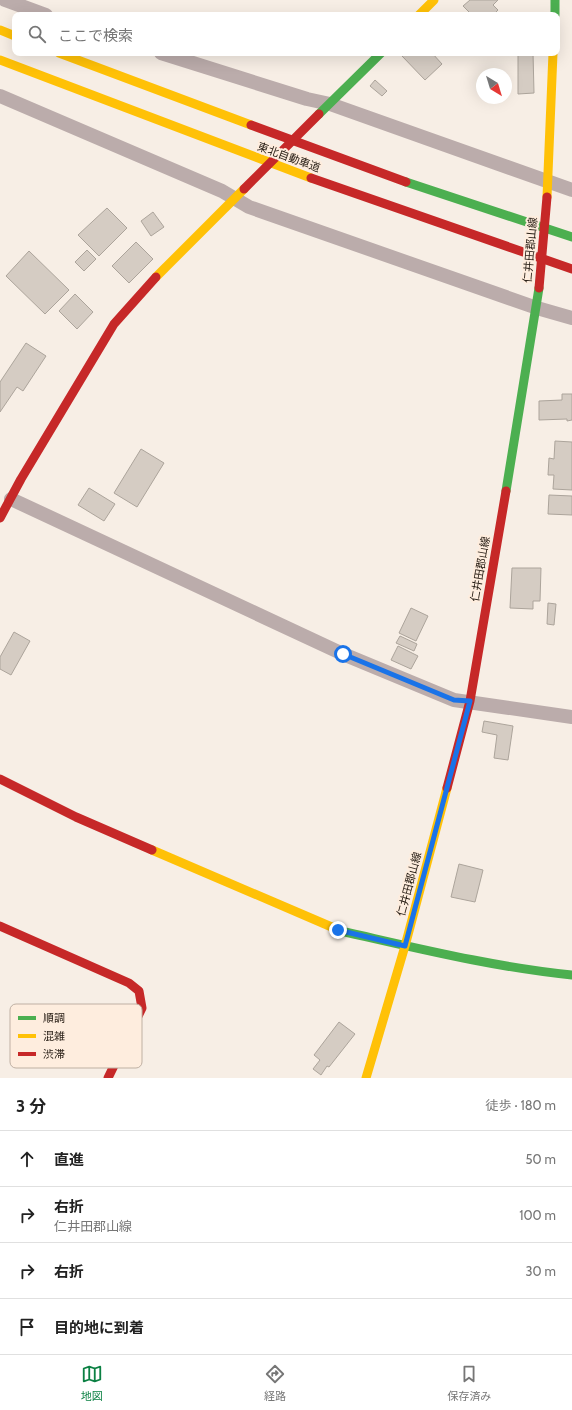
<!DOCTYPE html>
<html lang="ja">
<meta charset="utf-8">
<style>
body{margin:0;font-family:Cabin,"Noto Sans JP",sans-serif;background:#f6f6f6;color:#222}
.compass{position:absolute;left:476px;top:68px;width:36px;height:36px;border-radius:50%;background:#fff;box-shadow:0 4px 16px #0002;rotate:142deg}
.stop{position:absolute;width:12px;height:12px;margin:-9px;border:3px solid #1a73e8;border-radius:50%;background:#fff}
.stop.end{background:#1a73e8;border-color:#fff;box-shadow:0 1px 4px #0008}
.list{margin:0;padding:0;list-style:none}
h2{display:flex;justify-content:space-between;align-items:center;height:52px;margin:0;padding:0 16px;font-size:17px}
h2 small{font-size:13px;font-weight:400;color:#767676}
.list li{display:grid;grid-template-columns:26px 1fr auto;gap:12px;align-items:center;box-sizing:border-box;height:56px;padding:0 16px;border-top:1px solid #e0e0e0}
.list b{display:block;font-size:15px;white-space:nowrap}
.list p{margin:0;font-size:13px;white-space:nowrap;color:#767676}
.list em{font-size:13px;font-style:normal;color:#767676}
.icon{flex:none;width:22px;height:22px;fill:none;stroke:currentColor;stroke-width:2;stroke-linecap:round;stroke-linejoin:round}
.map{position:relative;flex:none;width:572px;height:1078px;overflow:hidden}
.search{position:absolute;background:#fff;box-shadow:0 4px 16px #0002;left:12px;right:12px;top:12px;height:44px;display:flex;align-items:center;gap:10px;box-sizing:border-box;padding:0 14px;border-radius:8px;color:#767676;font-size:15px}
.sheet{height:276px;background:#fff}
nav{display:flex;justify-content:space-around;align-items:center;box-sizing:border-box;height:56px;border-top:1px solid #e0e0e0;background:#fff;font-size:11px;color:#767676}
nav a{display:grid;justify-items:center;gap:2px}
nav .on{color:#0b8043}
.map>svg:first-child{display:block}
</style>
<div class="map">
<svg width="572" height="1078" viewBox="0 0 572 1078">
<rect width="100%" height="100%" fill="#f7eee5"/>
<g fill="#d5ccc3" stroke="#aca49b">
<polygon points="470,0 498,0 493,5 498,10 493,15 472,15 463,6"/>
<polygon points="405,53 432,53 442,64 425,80 402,56"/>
<polygon points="518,53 533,53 534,93 518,94"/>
<polygon points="375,80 387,91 382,96 370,86"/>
<polygon points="107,208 127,228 99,256 78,235"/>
<polygon points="153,212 164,227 151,236 141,221"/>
<polygon points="136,242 153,259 129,283 112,266"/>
<polygon points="87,250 96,259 84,271 75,262"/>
<polygon points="29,251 69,290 45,314 6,276"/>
<polygon points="75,294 93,312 77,329 59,311"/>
<polygon points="26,343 46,356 23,391 17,387 0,412 0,382"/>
<polygon points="562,394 572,394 572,420 567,421 567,419 539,420 539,401 562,400"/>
<polygon points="555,441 572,442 572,490 553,489 554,475 548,475 549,458 554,459"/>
<polygon points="141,449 164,463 137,507 114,493"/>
<polygon points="89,488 115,504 104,521 78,505"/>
<polygon points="549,495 572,496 572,515 548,514"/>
<polygon points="512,568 541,568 540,601 533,601 533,609 510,608"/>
<polygon points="548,603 556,604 554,625 547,624"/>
<polygon points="411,608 428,616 416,641 399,633"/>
<polygon points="14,632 30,641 11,675 0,669 0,657"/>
<polygon points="400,636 417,644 414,651 396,643"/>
<polygon points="398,646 418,656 411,669 391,660"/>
<polygon points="484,721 513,726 508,760 494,758 497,735 482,732"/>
<polygon points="459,864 483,870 475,902 451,897"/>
<polygon points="339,1022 355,1034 329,1067 327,1066 321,1075 313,1069 320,1060 314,1055"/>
</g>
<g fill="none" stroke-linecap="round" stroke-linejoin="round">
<g stroke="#bbacab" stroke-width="14">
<polyline points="5,0 46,15"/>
<polyline points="161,53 307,99 330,104 572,190"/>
<polyline points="0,96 222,191 249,207 537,308 572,318"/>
<polyline points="11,499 343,654 454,700 572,717"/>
</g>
<g stroke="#4caf50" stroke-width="9">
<polyline points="555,0 555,15"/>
<polyline points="319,114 381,53"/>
<polyline points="406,182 572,237"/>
<polyline points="506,491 539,288"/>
<path d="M341 931C417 948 493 967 572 975"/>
</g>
<g stroke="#ffc107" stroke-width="9">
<polyline points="419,15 434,0"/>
<polyline points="0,30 15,36"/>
<polyline points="59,53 251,125"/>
<polyline points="0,60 311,178"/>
<polyline points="547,197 553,53"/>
<polyline points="156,277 244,189"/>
<polyline points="152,850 341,931"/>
<polyline points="366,1078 405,946 447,788"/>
</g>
<g stroke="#c62828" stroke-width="9">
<polyline points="251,125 406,182"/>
<polyline points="311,178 572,269"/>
<polyline points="0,518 21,479 114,324 156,277"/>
<polyline points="0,779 76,817 152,850"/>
<polyline points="447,788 470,701 506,491"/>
<polyline points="0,926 129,983 139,991 142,1008 108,1078"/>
</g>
<g stroke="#c62828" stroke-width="9">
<polyline points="244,189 319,114"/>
<polyline points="539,288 547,197"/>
</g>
</g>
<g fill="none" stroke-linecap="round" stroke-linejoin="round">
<polyline stroke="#1a73e8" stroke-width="5" points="338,930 405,946 470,701 454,700 343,654"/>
</g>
<g text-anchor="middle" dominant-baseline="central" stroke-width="4" stroke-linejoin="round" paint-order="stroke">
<g font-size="11" fill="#2b2118" stroke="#feedde">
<text transform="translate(289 157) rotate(20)">東北自動車道</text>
<text transform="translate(530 250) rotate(-85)">仁井田郡山線</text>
<text transform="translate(480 569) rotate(-80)">仁井田郡山線</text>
<text transform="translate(409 884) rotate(-75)">仁井田郡山線</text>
</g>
</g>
<rect x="10" y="1004" width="132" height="64" rx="6" fill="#feedde" stroke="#bfb0a3" stroke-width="1"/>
<rect x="18" y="1016" width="18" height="4" fill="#4caf50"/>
<rect x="18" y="1034" width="18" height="4" fill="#ffc107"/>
<rect x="18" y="1052" width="18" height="4" fill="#c62828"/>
<g font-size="11" fill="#2b2118">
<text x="43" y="1022">順調</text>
<text x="43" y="1040">混雑</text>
<text x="43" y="1058">渋滞</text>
</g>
</svg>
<svg class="compass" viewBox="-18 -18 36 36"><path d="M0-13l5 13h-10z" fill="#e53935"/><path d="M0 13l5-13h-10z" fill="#767676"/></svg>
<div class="stop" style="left:343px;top:654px"></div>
<div class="stop end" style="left:338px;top:930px"></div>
<div class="search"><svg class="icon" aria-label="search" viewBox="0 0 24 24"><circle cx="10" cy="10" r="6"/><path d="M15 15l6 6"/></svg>ここで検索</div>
</div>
<section class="sheet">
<h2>3 分<small>徒歩 · 180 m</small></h2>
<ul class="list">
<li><svg class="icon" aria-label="ahead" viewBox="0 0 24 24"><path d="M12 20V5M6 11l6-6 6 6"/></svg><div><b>直進</b></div><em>50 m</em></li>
<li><svg class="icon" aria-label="right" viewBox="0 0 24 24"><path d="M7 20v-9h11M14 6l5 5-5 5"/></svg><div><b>右折</b><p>仁井田郡山線</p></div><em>100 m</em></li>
<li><svg class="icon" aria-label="right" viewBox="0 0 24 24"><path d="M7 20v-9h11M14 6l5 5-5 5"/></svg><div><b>右折</b></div><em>30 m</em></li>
<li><svg class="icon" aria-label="arrive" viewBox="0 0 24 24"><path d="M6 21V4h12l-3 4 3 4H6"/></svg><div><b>目的地に到着</b></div></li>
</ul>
</section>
<nav>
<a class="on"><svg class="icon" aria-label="map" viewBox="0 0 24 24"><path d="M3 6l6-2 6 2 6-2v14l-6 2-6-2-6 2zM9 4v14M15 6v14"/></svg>地図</a>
<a><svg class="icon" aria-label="directions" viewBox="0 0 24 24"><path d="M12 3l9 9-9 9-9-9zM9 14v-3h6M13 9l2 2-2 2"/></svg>経路</a>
<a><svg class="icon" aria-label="saved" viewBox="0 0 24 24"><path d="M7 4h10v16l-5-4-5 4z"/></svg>保存済み</a>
</nav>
